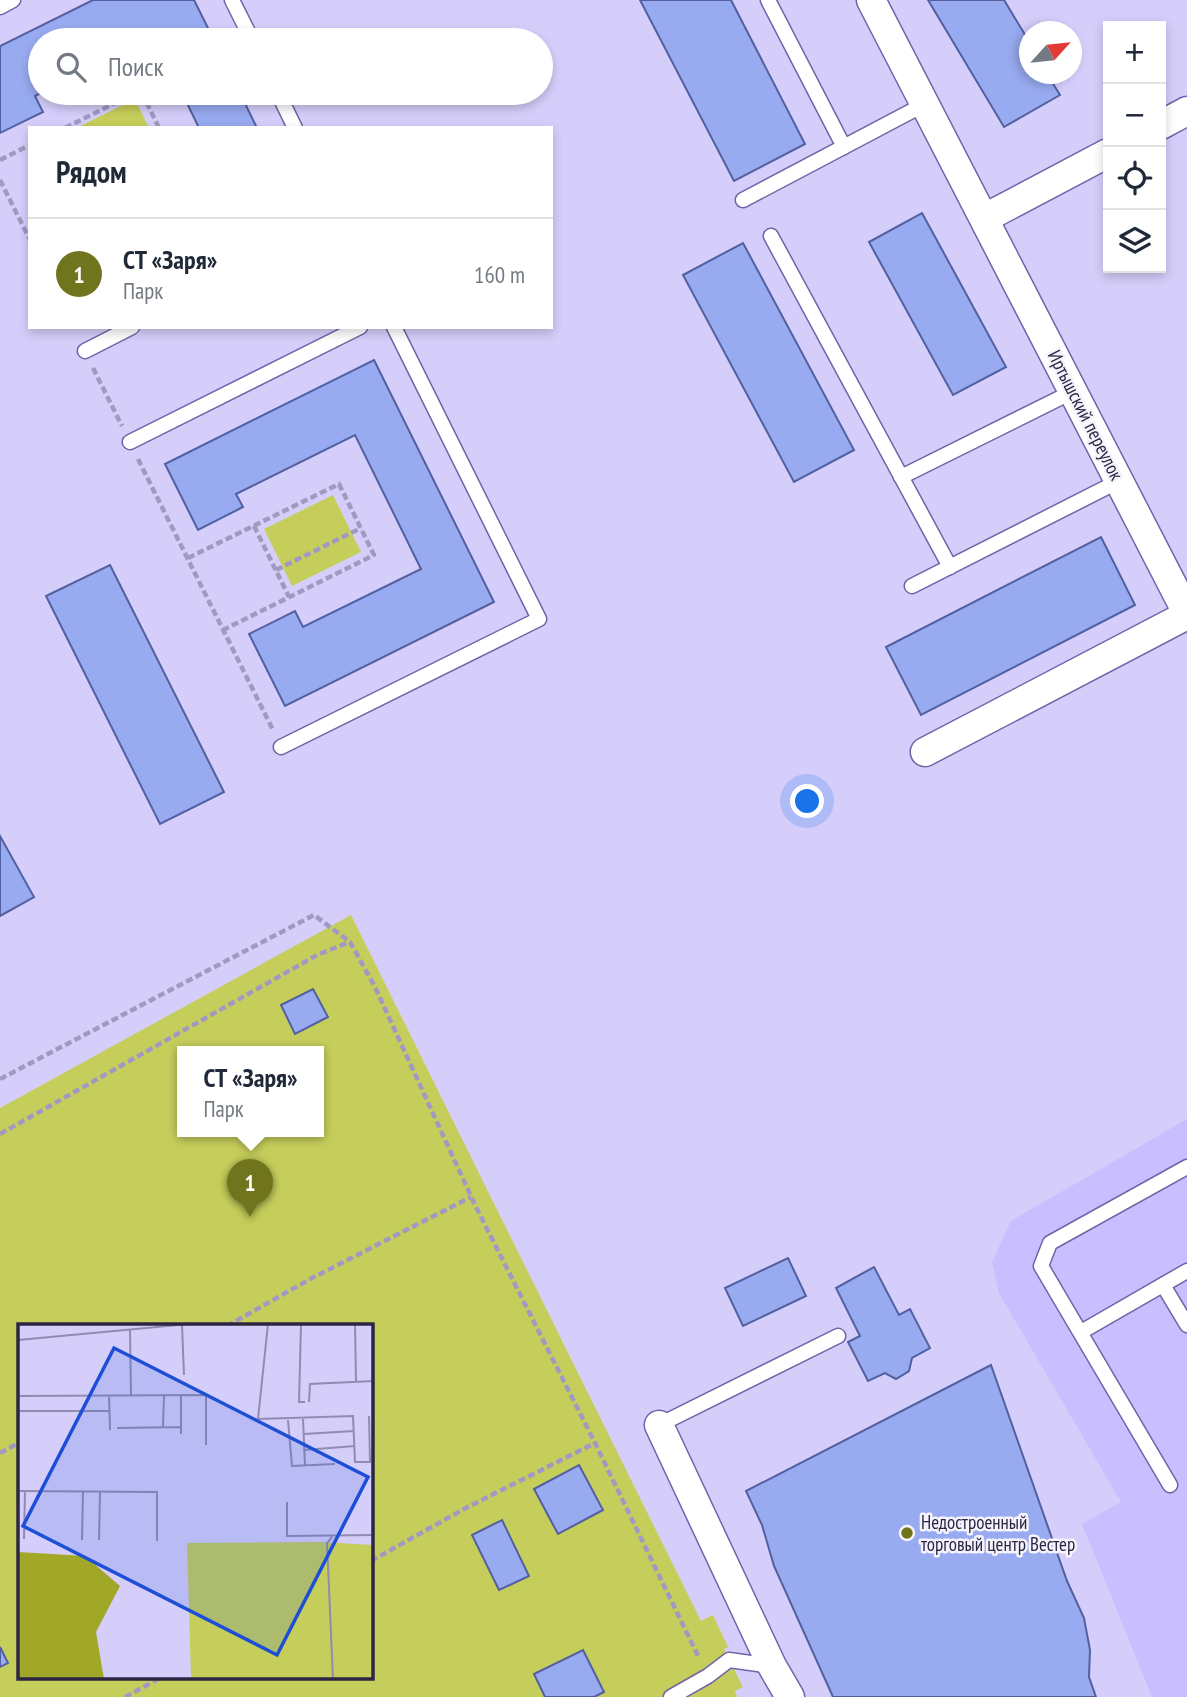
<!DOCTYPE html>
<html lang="ru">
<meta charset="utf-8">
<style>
body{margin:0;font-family:"PT Sans Narrow",sans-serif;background:#f2f2f3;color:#1f2937}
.controls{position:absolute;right:21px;top:21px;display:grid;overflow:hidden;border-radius:0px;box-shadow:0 4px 10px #0003}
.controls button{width:63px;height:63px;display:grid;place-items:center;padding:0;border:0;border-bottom:2px solid #e0e1e3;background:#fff;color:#1f2937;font:35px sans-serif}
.compass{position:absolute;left:1019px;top:21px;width:63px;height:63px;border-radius:50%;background:#fff;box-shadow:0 4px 10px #0003;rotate:63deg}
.you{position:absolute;left:808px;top:802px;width:24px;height:24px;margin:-18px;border:5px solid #fff;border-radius:50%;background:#1a73e8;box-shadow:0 0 0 10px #1a73e833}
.badge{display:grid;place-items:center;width:46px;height:46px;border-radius:50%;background:#70741c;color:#fff;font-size:23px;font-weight:700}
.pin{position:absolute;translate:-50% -58px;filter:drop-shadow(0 2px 4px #0008)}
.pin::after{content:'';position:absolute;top:37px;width:24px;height:21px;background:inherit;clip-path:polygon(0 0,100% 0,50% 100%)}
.popup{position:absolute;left:177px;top:1046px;width:147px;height:91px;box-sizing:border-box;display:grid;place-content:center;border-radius:0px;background:#fff;filter:drop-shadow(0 2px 5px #0005);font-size:23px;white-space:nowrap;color:#747a83}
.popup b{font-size:26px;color:#1f2937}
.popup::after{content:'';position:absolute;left:50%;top:100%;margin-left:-14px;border:14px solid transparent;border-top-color:#fff}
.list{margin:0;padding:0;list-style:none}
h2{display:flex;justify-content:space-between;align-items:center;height:91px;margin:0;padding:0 28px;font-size:30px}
h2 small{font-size:23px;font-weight:400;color:#747a83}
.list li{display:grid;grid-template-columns:46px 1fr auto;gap:21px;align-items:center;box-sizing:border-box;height:112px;padding:0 28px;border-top:2px solid #e0e1e3}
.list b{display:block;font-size:26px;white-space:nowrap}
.list p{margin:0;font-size:23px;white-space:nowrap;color:#747a83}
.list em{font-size:23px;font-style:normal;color:#747a83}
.icon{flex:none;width:38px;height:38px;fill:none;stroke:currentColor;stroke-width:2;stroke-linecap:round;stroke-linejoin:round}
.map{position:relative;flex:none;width:1187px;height:1697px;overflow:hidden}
.search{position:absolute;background:#fff;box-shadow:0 4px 10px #0003;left:28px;top:28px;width:525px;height:77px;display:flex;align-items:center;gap:18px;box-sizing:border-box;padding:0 24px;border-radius:38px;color:#747a83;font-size:26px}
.panel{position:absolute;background:#fff;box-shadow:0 4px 10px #0003;left:28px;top:126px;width:525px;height:203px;border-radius:0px}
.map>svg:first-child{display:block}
</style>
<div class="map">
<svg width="1187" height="1697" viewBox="0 0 1187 1697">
<rect width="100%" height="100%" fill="#d5cefb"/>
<polygon fill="#c9beff" points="1187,1119 1187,1697 1152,1697 1082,1524 1121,1502 999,1293 992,1262 1011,1221"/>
<g fill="#c6ce5b" fill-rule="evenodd">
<polygon points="135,99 149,128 76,128"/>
<polygon points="333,495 361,552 292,586 264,529"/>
<path d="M351 915 701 1621 713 1615 728 1647 724 1649 743 1687 735 1691 737 1697H0V1108ZM182 1051H318V1131H182ZM19 1326H371V1678H19Z"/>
</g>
<g fill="#98aaf0" stroke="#5260a1" stroke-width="2">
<polygon points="93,0 194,0 214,40 156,40 154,37 146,40 40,40 41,93 35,96 43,112 0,133 0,46"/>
<polygon points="640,0 731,0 805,144 734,181"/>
<polygon points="928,0 1004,0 1030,43 1030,74 1047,74 1060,95 1004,127"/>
<polygon points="182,93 240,93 257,128 199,128"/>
<polygon points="922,213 1006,367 953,395 869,242"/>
<polygon points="743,243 854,450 794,482 683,275"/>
<polygon points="374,360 494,602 285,706 249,634 295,611 303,627 421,569 355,435 236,494 243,507 198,530 165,464"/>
<polygon points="1101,537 1135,605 921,715 886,647"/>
<polygon points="110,565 224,792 160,824 46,596"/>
<polygon points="0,836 34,897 0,916"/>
<polygon points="313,989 328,1017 295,1034 281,1005"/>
<polygon points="788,1258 806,1296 743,1326 725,1288"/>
<polygon points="874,1267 899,1315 910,1309 930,1348 912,1358 909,1371 896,1379 885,1373 868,1381 848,1342 860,1336 836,1288"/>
<polygon points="991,1365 1067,1581 1084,1618 1090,1650 1089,1677 1096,1697 833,1697 774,1566 762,1525 746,1491"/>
<polygon points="579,1465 603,1510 558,1534 534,1489"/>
<polygon points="502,1520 529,1576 499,1590 472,1535"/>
<polygon points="0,1647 8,1663 0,1667"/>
<polygon points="583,1650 604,1692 594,1697 545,1697 534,1674"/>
</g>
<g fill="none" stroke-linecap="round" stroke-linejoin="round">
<g stroke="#7263a6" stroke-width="17">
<g id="service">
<polyline points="232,0 252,40"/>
<polyline points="768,0 844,147"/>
<polyline points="0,7 13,0"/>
<polyline points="278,93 295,128"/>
<polyline points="743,200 925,104"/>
<polyline points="771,236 950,567"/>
<polyline points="85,351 132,327"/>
<polyline points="130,442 360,327"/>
<polyline points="901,477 1074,391"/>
<polyline points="912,586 1119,481"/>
<polyline points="281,747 539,619 394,327"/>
<polyline points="1163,1285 1187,1325"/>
<polyline points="1081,1332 1187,1271"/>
<polyline points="659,1425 838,1336"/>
<polyline points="1170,1485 1041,1266 1050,1243 1187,1167"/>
<polyline points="671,1697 708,1676 729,1660 772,1666"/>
</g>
</g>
<g stroke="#7263a6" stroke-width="31">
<g id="minor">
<polyline points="871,0 1187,613"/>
<polyline points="1161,125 1187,111"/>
<polyline points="985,218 1108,153"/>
<polyline points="925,752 1187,615"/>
<polyline points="659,1425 772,1666 790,1697"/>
</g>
</g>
<g stroke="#a099c1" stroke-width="4.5" stroke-dasharray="7 3.5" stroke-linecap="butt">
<polyline points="142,93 159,128"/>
<polyline points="65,128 135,93"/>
<polyline points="0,160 30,145"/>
<polyline points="0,180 30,240"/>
<polyline points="93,368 122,426"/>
<polyline points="138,459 273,730"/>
<polyline points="254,526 289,597"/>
<polyline points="188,558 339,484 374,555 223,630"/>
<polyline points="276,570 361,528"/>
<polyline points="0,1079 314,915 350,942 375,987 475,1205 595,1443 699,1658"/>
<polyline points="0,1134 319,954 350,942"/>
<polyline points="227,1326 312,1278 471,1197"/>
<polyline points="0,1453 19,1443"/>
<polyline points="371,1561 464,1509 595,1443"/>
<polyline points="125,1697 160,1678"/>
</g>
<use href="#service" stroke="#fff" stroke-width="14"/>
<use href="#minor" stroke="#fff" stroke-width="28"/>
</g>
<circle fill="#70741c" stroke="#f5f4fc" stroke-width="2.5" cx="907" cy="1533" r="7"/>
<g text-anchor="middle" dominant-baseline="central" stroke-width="5" stroke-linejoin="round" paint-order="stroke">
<g font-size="19" fill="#2c2643" stroke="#f5f4fc">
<text transform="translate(1086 415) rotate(63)">Иртышский переулок</text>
</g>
<g font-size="19" fill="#2c2643" stroke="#f5f4fc" text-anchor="start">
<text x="921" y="1522">Недостроенный<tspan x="921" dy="22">торговый центр Вестер</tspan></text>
</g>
</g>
<g transform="translate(18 1324)">
<rect width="355" height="355" fill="#d5cefb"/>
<path d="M302 218 355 221V355H173L169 219Z" fill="#c6ce5b"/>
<path d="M0 228 67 232 102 262 78 308 86 355H0Z" fill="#a1a726"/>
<path fill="none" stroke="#918bb1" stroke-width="2" d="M250 0 240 95 335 92 337 138H352L351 92M283 0 281 78H287M337 0 338 58M164 1 166 51M112 6 113 71M0 16 171 0M91 71 92 106M0 72 188 71V121M291 78 292 60 356 57M0 87H92M285 95 287 142M270 96 274 142 317 140M145 103 146 71M99 104 163 103M163 110V71M286 110 336 107M286 126 337 122M0 167 139 168V217M269 178V212L356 211M314 213 309 219 315 355M6 215 7 167M64 216 65 167M81 216 82 168"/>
<path fill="#1d4ed8" fill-opacity="0.15" stroke="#1d4ed8" stroke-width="3.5" d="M96 24 350 153 259 331 5 202Z"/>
<rect width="355" height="355" fill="none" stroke="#2c2643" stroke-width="3.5"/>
</g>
</svg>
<div class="controls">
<button>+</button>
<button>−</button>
<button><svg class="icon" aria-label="locate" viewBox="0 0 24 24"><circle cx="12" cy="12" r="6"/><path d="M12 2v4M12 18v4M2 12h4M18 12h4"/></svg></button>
<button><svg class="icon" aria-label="layers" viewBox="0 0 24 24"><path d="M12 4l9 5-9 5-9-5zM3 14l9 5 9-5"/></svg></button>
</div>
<svg class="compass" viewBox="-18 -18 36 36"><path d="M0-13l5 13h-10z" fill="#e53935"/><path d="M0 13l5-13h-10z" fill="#747a83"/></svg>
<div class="you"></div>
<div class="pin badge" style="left:250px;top:1217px">1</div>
<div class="popup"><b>СТ «Заря»</b>Парк</div>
<div class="search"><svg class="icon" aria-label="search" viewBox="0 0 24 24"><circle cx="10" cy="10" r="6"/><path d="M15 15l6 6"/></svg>Поиск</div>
<section class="panel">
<h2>Рядом<small></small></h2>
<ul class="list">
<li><span class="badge">1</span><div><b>СТ «Заря»</b><p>Парк</p></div><em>160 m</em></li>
</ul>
</section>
</div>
